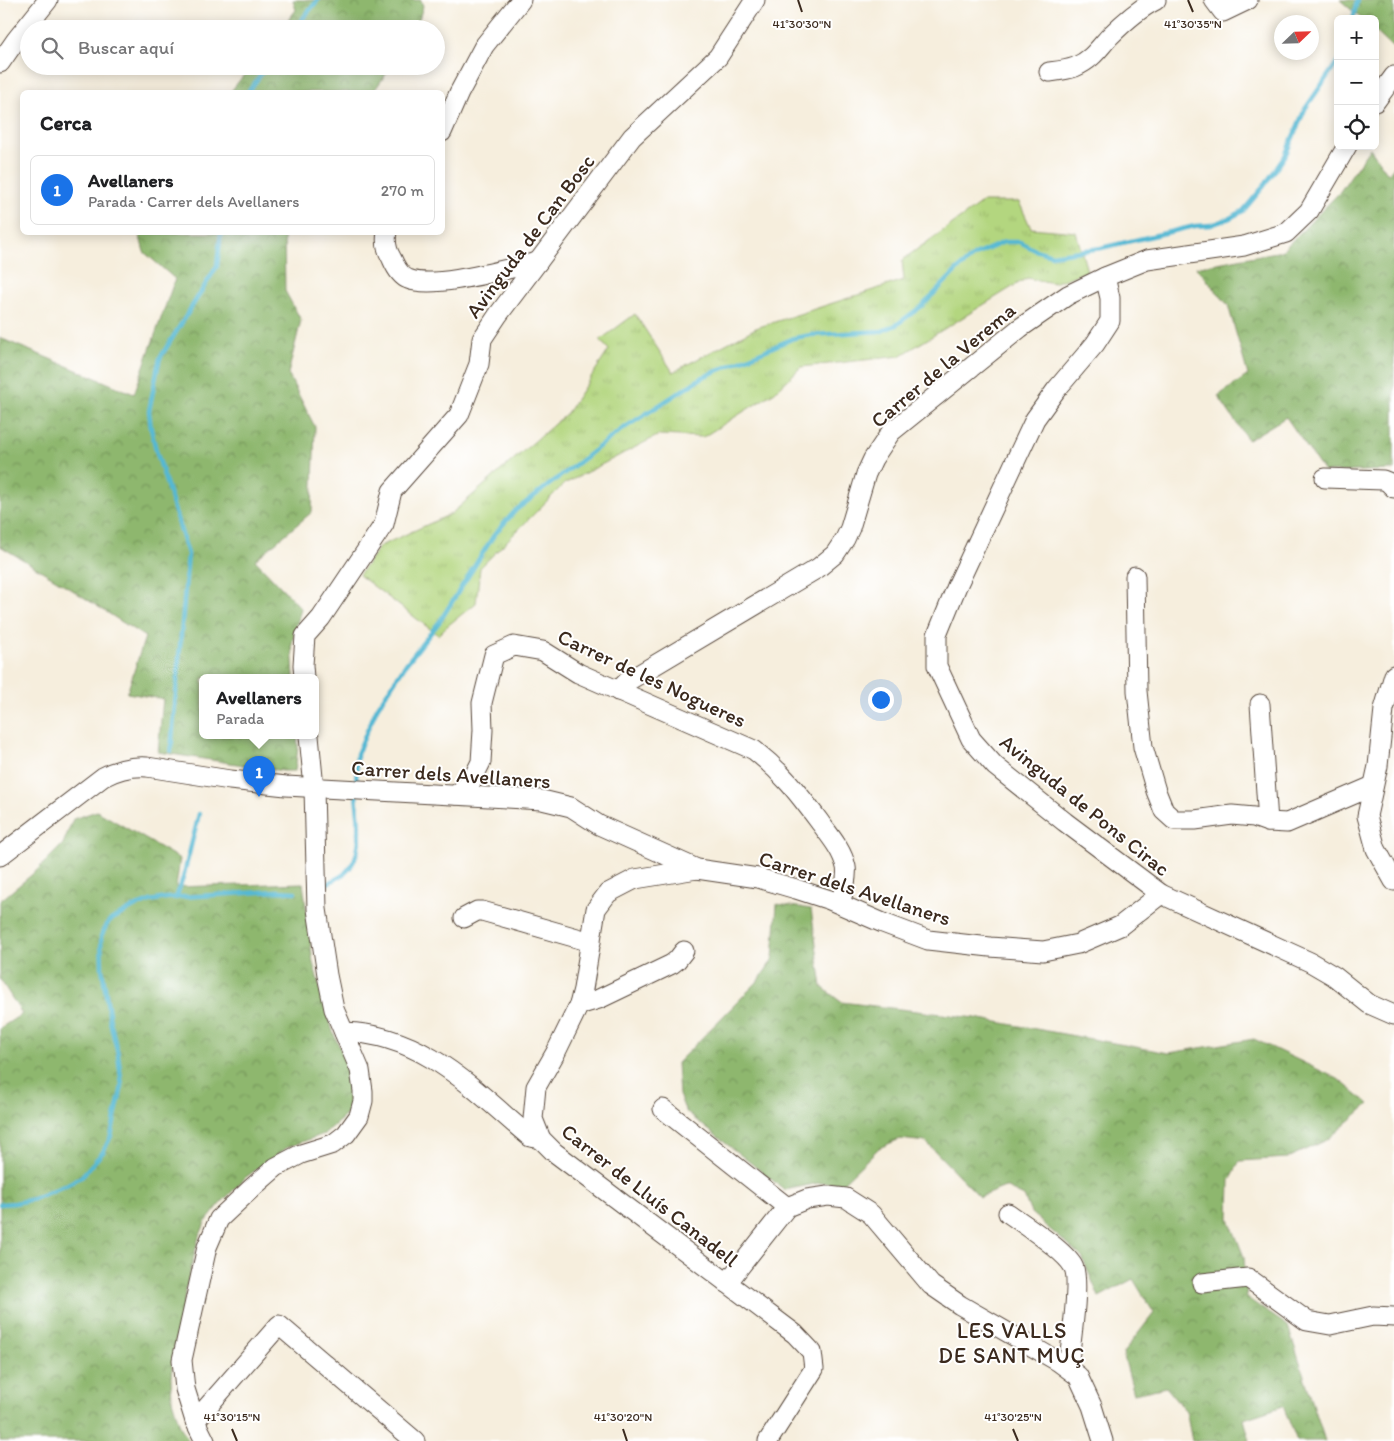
<!DOCTYPE html>
<html lang="es">
<meta charset="utf-8">
<style>
body{margin:0;font-family:Itim,sans-serif;background:#f6f6f6;color:#202124}
.controls{position:absolute;right:15px;top:15px;display:grid;overflow:hidden;border-radius:8px;box-shadow:0 2px 12px #0003}
.controls button{width:45px;height:45px;display:grid;place-items:center;padding:0;border:0;border-bottom:1px solid #e0e0e0;background:#fff;color:#202124;font:25px sans-serif}
.compass{position:absolute;left:1274px;top:15px;width:45px;height:45px;border-radius:50%;background:#fff;box-shadow:0 2px 12px #0003;rotate:67deg}
.you{position:absolute;left:880px;top:699px;width:18px;height:18px;margin:-12px;border:4px solid #fff;border-radius:50%;background:#1a73e8;box-shadow:0 0 0 8px #1a73e833}
.badge{display:grid;place-items:center;width:32px;height:32px;border-radius:50%;background:#1a73e8;color:#fff;font-size:16px;font-weight:700}
.pin{position:absolute;translate:-50% -41px;filter:drop-shadow(0 1px 2px #0008)}
.pin::after{content:'';position:absolute;top:26px;width:18px;height:15px;background:inherit;clip-path:polygon(0 0,100% 0,50% 100%)}
.popup{position:absolute;left:199px;top:674px;width:120px;height:65px;box-sizing:border-box;display:grid;place-content:center;border-radius:8px;background:#fff;filter:drop-shadow(0 1px 4px #0005);font-size:16px;white-space:nowrap;color:#757577}
.popup b{font-size:19px;color:#202124}
.popup::after{content:'';position:absolute;left:50%;top:100%;margin-left:-10px;border:10px solid transparent;border-top-color:#fff}
.list{margin:0;padding:0;list-style:none}
h2{display:flex;justify-content:space-between;align-items:center;height:65px;margin:0;padding:0 20px;font-size:21px}
h2 small{font-size:16px;font-weight:400;color:#757577}
.list li{display:grid;grid-template-columns:32px 1fr auto;gap:15px;align-items:center;box-sizing:border-box;height:70px;margin:0 10px 10px;padding:0 10px;border:1px solid #e0e0e0;border-radius:8px}
.list b{display:block;font-size:19px;white-space:nowrap}
.list p{margin:0;font-size:16px;white-space:nowrap;color:#757577}
.list em{font-size:16px;font-style:normal;color:#757577}
.icon{flex:none;width:28px;height:28px;fill:none;stroke:currentColor;stroke-width:2;stroke-linecap:round;stroke-linejoin:round}
.map{position:relative;flex:none;width:1394px;height:1441px;overflow:hidden}
.search{position:absolute;background:#fff;box-shadow:0 2px 12px #0003;left:20px;top:20px;width:425px;height:55px;display:flex;align-items:center;gap:12px;box-sizing:border-box;padding:0 18px;border-radius:28px;color:#757577;font-size:19px}
.panel{position:absolute;background:#fff;box-shadow:0 2px 12px #0003;left:20px;top:90px;width:425px;height:145px;border-radius:8px}
.map>svg:first-child{display:block}
</style>
<div class="map">
<svg width="1394" height="1441" viewBox="0 0 1394 1441">
<defs>
<pattern id="grass-tufts" width="24" height="20" patternUnits="userSpaceOnUse" patternTransform="scale(1.25)"><rect width="24" height="20" fill="#b3d67f"/><path d="M3 7l-1-3M5 7V3M7 7l1-3M15 17l-1-3M17 17v-4M19 17l1-3" fill="none" stroke="#9bb86d"/></pattern>
<pattern id="forest-crowns" width="20" height="18" patternUnits="userSpaceOnUse" patternTransform="scale(1.25)"><rect width="20" height="18" fill="#8eb76e"/><path d="M2 6a3 3 0 1 1 6 0M12 15a3 3 0 1 1 6 0" fill="none" stroke="#75955a"/></pattern>
</defs>
<rect width="100%" height="100%" fill="#fff"/>
<filter id="ink" filterUnits="userSpaceOnUse"><feTurbulence type="fractalNoise" baseFrequency=".02" numOctaves="2"/><feDisplacementMap in="SourceGraphic" scale="10" xChannelSelector="R" yChannelSelector="G"/><feConvolveMatrix kernelMatrix="1 2 1 2 8 2 1 2 1" color-interpolation-filters="sRGB"/></filter>
<filter id="wash" filterUnits="userSpaceOnUse"><feTurbulence type="fractalNoise" baseFrequency=".0096" numOctaves="4" result="noise"/><feDisplacementMap in="SourceGraphic" scale="20" xChannelSelector="R" yChannelSelector="G"/><feGaussianBlur stdDeviation="1.12" result="paint"/><feColorMatrix in="noise" values="0 0 0 0 0 0 0 0 0 0 0 0 0 0 0 0 0 1.4 0 .05"/><feComposite in="paint" operator="in"/></filter>
<g filter="url(#wash)">
<rect width="100%" height="100%" fill="#f6eedd"/>
<polygon fill="url(#grass-tufts)" stroke="#77804e" points="983,202 1019,202 1031,228 1076,232 1087,271 1054,283 1027,278 900,356 801,367 775,392 703,437 659,435 564,484 480,568 476,603 446,627 438,635 359,575 380,546 451,514 567,413 609,350 600,340 635,314 673,372 756,328 904,280 902,260"/>
<g fill="url(#forest-crowns)" stroke="#647046">
<polygon points="293,0 421,0 423,6 416,29 281,29 296,10"/>
<polygon points="1340,0 1394,0 1394,49 1375,31 1375,19 1362,19"/>
<polygon points="251,66 392,66 373,92 231,92 232,90"/>
<polygon points="1370,148 1388,174 1394,167 1394,470 1324,472 1286,417 1248,440 1218,396 1248,375 1228,305 1196,267 1282,251 1339,193"/>
<polygon points="139,233 284,233 285,291 301,320 288,374 315,427 312,512 255,560 301,608 292,643 294,678 203,678 203,736 297,736 298,747 295,771 283,771 158,752 163,699 127,693 145,637 57,580 0,546 0,338 134,394 175,279 144,252"/>
<polygon points="97,811 180,859 176,887 303,883 313,963 333,1032 351,1073 351,1111 324,1134 288,1147 246,1177 220,1204 205,1223 198,1240 188,1280 174,1349 171,1378 172,1400 180,1426 189,1441 0,1441 0,1028 22,1014 0,979 0,901 35,872 63,844 73,819"/>
<polygon points="777,904 811,909 822,987 841,1002 975,1018 1169,1053 1254,1039 1338,1079 1369,1104 1327,1140 1287,1158 1240,1161 1230,1180 1229,1219 1244,1257 1247,1298 1288,1326 1325,1441 1297,1441 1283,1406 1244,1419 1250,1441 1192,1441 1186,1411 1166,1387 1134,1394 1123,1353 1154,1313 1133,1279 1099,1297 1082,1257 1031,1213 1024,1196 1005,1187 980,1197 926,1142 900,1139 879,1148 843,1183 819,1183 785,1190 686,1112 679,1095 677,1063 760,979 773,959"/>
</g>
<g fill="none" stroke-linecap="round" stroke-linejoin="round">
<g stroke="#54b8d3" stroke-width="4.5">
<polyline points="1353,19 1357,0"/>
<polyline points="294,29 318,0"/>
<polyline points="248,92 267,66"/>
<polyline points="171,751 188,554 156,450 151,429 149,411 158,366 160,358 217,266 221,232"/>
<polyline points="356,786 357,754 377,708 406,664 440,621 494,535 516,510 621,430 703,377 794,338 811,335 882,331 896,325 922,306 957,270 975,255 1004,242 1020,242 1035,250 1052,255 1101,248 1195,226 1211,225 1228,219 1243,211 1264,186 1285,156 1305,109 1338,61"/>
<path d="M324 885C331 881 340 878 345 873 366 854 358 819 356 794"/>
<polyline points="176,898 183,878 199,814"/>
<polyline points="0,1204 15,1203 33,1199 66,1185 81,1177 103,1152 111,1136 122,1086 118,1054 110,1021 102,968 101,936 109,921 134,907 150,901 166,898 277,891 295,892"/>
</g>
</g>
</g>
<g filter="url(#ink)">
<g fill="none" stroke-linecap="round" stroke-linejoin="round">
<g stroke="#57473b" stroke-width="21">
<g id="minor">
<polyline points="1214,0 1223,12 1248,0"/>
<polyline points="0,63 16,40 48,0"/>
<path d="M1049 72C1057 71 1067 70 1075 67 1093 59 1098 49 1110 36 1123 23 1140 8 1156 0"/>
<polyline points="1375,102 1394,76"/>
<polyline points="442,132 459,93 484,46 521,0"/>
<path d="M387 232C385 242 387 251 392 259 395 266 400 276 408 279 434 290 509 268 538 262"/>
<polyline points="1105,277 1110,298 1110,321 1095,344 1056,390 1035,419 957,586 937,635 937,666 971,739 995,766 1065,822 1161,894 1310,962 1334,976 1369,1004 1394,1015"/>
<polyline points="1325,478 1383,480 1388,482 1394,488"/>
<polyline points="1135,576 1137,691 1143,747 1156,791 1164,811 1174,820 1195,820 1232,815 1254,817 1268,822 1287,823 1373,786"/>
<polyline points="1394,675 1384,709 1378,766 1367,816 1376,849 1394,881"/>
<polyline points="304,678 303,665 305,636 321,618 384,524 392,491 459,415 479,364 482,339 498,315 632,137 718,57 755,0"/>
<polyline points="618,691 628,681 818,568 835,554 845,539 850,528 866,474 873,459 891,432 1020,328 1068,295 1105,277 1147,260 1244,246 1286,233 1309,211 1347,146"/>
<polyline points="1260,704 1268,822"/>
<path d="M456 795 471 782 481 762 483 730 482 703 494 655 514 646 543 651 578 673 754 750C782 772 798 793 819 821 829 835 842 849 846 867 848 877 843 894 840 904"/>
<path d="M0 856 103 777C118 769 131 766 147 767L230 780 286 786 542 800 571 807 599 825 697 869 758 878 796 889 830 900 883 923 928 940 990 947 1043 951 1078 944 1120 926 1161 894"/>
<polyline points="697,869 635,879 608,893 596,909 583,989 579,1005 556,1052 536,1087 533,1119 541,1139 554,1152 795,1334 812,1352 814,1369 768,1441"/>
<polyline points="464,918 477,911 482,911 591,942"/>
<polyline points="579,1005 599,999 672,964 677,960 684,951"/>
<path d="M344 1032C424 1034 473 1089 530 1137L541 1139"/>
<polyline points="663,1109 787,1207"/>
<path d="M1008 1213C1025 1225 1064 1250 1073 1266 1081 1279 1070 1349 1068 1368"/>
<polyline points="727,1283 787,1207 807,1199 828,1196 846,1198 871,1214 931,1285 960,1305 1059,1362 1078,1376 1092,1406 1103,1441"/>
<polyline points="1202,1283 1248,1278 1307,1321 1330,1325 1373,1316 1394,1317"/>
<polyline points="195,1421 279,1325 415,1441"/>
<polyline points="205,1441 195,1421 185,1389 182,1360 207,1247 219,1219 253,1187 276,1167 301,1154 333,1144 346,1134 359,1116 363,1101 363,1091 360,1070 334,1009 327,975 317,909 314,788 309,736"/>
</g>
</g>
<use href="#minor" stroke="#fff" stroke-width="19"/>
</g>
</g>
<path fill="none" stroke="#3b2a1e" stroke-width="2" d="M798 0 802 12M1188 0 1193 12M232 1429 237 1441M623 1429 627 1441M1013 1429 1018 1441"/>
<g text-anchor="middle" dominant-baseline="central" stroke-width="4" stroke-linejoin="round" paint-order="stroke">
<g font-size="21" fill="#3b2a1e" stroke="#fff">
<text transform="translate(530 236) rotate(-53)">Avinguda de Can Bosc</text>
<text transform="translate(943 365) rotate(-40)">Carrer de la Verema</text>
<text transform="translate(652 678) rotate(25)">Carrer de les Nogueres</text>
<text transform="translate(451 774) rotate(4)">Carrer dels Avellaners</text>
<text transform="translate(1085 805) rotate(39)">Avinguda de Pons Cirac</text>
<text transform="translate(855 888) rotate(18)">Carrer dels Avellaners</text>
<text transform="translate(650 1195) rotate(38)">Carrer de Lluís Canadell</text>
</g>
<g font-size="22" letter-spacing="1" fill="#3b2a1e" stroke="#fff">
<text x="1012" y="1330">LES VALLS<tspan x="1012" dy="25">DE SANT MUÇ</tspan></text>
</g>
</g>
<g font-size="12" text-anchor="middle" fill="#3b2a1e" stroke="#fff" stroke-width="4" stroke-linejoin="round" paint-order="stroke">
<text x="802" y="28">41°30'30"N</text>
<text x="1193" y="28">41°30'35"N</text>
<text x="232" y="1421">41°30'15"N</text>
<text x="623" y="1421">41°30'20"N</text>
<text x="1013" y="1421">41°30'25"N</text>
</g>
</svg>
<div class="controls">
<button>+</button>
<button>−</button>
<button><svg class="icon" aria-label="locate" viewBox="0 0 24 24"><circle cx="12" cy="12" r="6"/><path d="M12 2v4M12 18v4M2 12h4M18 12h4"/></svg></button>
</div>
<svg class="compass" viewBox="-18 -18 36 36"><path d="M0-13l5 13h-10z" fill="#e53935"/><path d="M0 13l5-13h-10z" fill="#757577"/></svg>
<div class="you"></div>
<div class="pin badge" style="left:259px;top:797px">1</div>
<div class="popup"><b>Avellaners</b>Parada</div>
<div class="search"><svg class="icon" aria-label="search" viewBox="0 0 24 24"><circle cx="10" cy="10" r="6"/><path d="M15 15l6 6"/></svg>Buscar aquí</div>
<section class="panel">
<h2>Cerca<small></small></h2>
<ul class="list">
<li><span class="badge">1</span><div><b>Avellaners</b><p>Parada · Carrer dels Avellaners</p></div><em>270 m</em></li>
</ul>
</section>
</div>
